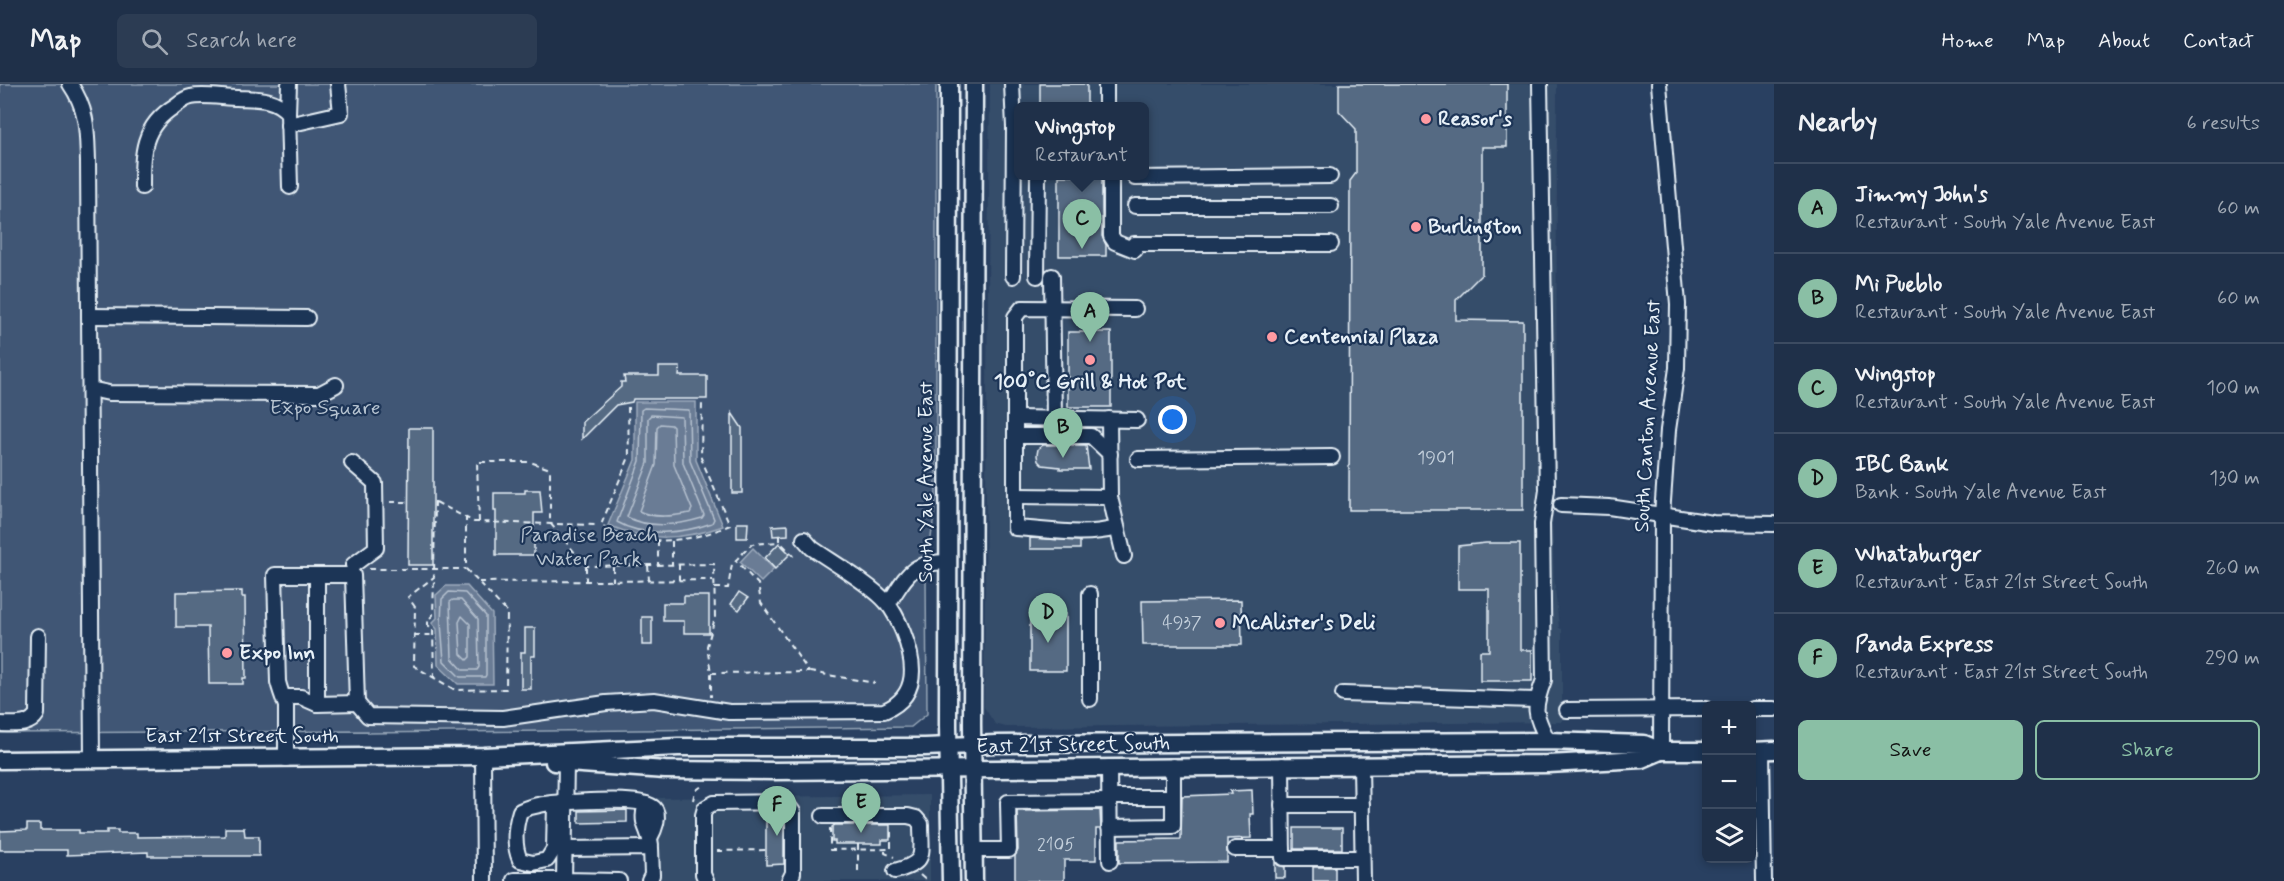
<!DOCTYPE html>
<meta charset="utf-8">
<style>
body{margin:0;font-family:Mynerve,sans-serif;background:#2c3c53;color:#f1f3f6}
.controls{position:absolute;right:18px;bottom:18px;display:grid;overflow:hidden;border-radius:9px;box-shadow:0 3px 9px #0003}
.controls button{width:54px;height:54px;display:grid;place-items:center;padding:0;border:0;border-bottom:2px solid #3c4b61;background:#1f3049;color:#f1f3f6;font:30px sans-serif}
.you{position:absolute;left:1173px;top:336px;width:21px;height:21px;margin:-15px;border:4px solid #fff;border-radius:50%;background:#1a73e8;box-shadow:0 0 0 9px #1a73e833}
.badge{display:grid;place-items:center;width:39px;height:39px;border-radius:50%;background:#8abfa5;color:#111;font-size:20px;font-weight:700}
.pin{position:absolute;translate:-50% -50px;filter:drop-shadow(0 2px 3px #0008)}
.pin::after{content:'';position:absolute;top:32px;width:21px;height:18px;background:inherit;clip-path:polygon(0 0,100% 0,50% 100%)}
.popup{position:absolute;left:1014px;top:18px;width:135px;height:78px;box-sizing:border-box;display:grid;place-content:center;border-radius:9px;background:#1f3049;filter:drop-shadow(0 2px 4px #0005);font-size:20px;white-space:nowrap;color:#a1a9b4}
.popup b{font-size:22px;color:#f1f3f6}
.popup::after{content:'';position:absolute;left:50%;top:100%;margin-left:-12px;border:12px solid transparent;border-top-color:#1f3049}
.list{margin:0;padding:0;list-style:none}
h2{display:flex;justify-content:space-between;align-items:center;height:78px;margin:0;padding:0 24px;font-size:26px}
h2 small{font-size:20px;font-weight:400;color:#a1a9b4}
.list li{display:grid;grid-template-columns:39px 1fr auto;gap:18px;align-items:center;box-sizing:border-box;height:90px;padding:0 24px;border-top:2px solid #3c4b61}
.list b{display:block;font-size:22px;white-space:nowrap}
.list p{margin:0;font-size:20px;white-space:nowrap;color:#a1a9b4}
.list em{font-size:20px;font-style:normal;color:#a1a9b4}
.actions{display:flex;gap:12px;padding:18px 24px}
.actions a{flex:1;padding:14px 0;border:2px solid #8abfa5;border-radius:9px;text-align:center;font-size:21px;color:#8abfa5}
.actions .main{background:#8abfa5;color:#111}
.icon{flex:none;width:33px;height:33px;fill:none;stroke:currentColor;stroke-width:2;stroke-linecap:round;stroke-linejoin:round}
.map{position:relative;flex:none;width:1774px;height:797px;overflow:hidden}
header{display:flex;align-items:center;gap:36px;box-sizing:border-box;height:84px;padding:0 30px;background:#1f3049;border-bottom:2px solid #3c4b61}
header strong{font-size:28px}
nav{display:flex;gap:33px;margin-inline-start:auto;font-size:21px}
.search{width:420px;height:54px;background:#2c3c53;display:flex;align-items:center;gap:15px;box-sizing:border-box;padding:0 21px;border-radius:9px;color:#a1a9b4;font-size:22px}
main{display:flex}
aside{flex:1;background:#1f3049}
.map>svg:first-child{display:block}
</style>
<header>
<strong>Map</strong>
<div class="search"><svg class="icon" aria-label="search" viewBox="0 0 24 24"><circle cx="10" cy="10" r="6"/><path d="M15 15l6 6"/></svg>Search here</div>
<nav><a>Home</a><a>Map</a><a>About</a><a>Contact</a></nav>
</header>
<main>
<div class="map">
<svg width="1774" height="797" viewBox="0 0 1774 797">
<rect width="100%" height="100%" fill="#294061"/>
<filter id="ink" filterUnits="userSpaceOnUse"><feTurbulence type="fractalNoise" baseFrequency=".0167" numOctaves="2"/><feDisplacementMap in="SourceGraphic" scale="12" xChannelSelector="R" yChannelSelector="G"/><feConvolveMatrix kernelMatrix="1 2 1 2 8 2 1 2 1" color-interpolation-filters="sRGB"/></filter>
<g filter="url(#ink)">
<g fill="#364d6b" fill-rule="evenodd">
<path d="M990 0H1557L1556 415 1552 422 1554 494 1559 544 1562 545V638L1006 643 995 640 984 623ZM1019 22H1145V92H1019Z"/>
<polygon points="930,711 930,797 654,797 655,714"/>
</g>
<polygon fill="#415774" stroke="#94a4b6" stroke-width="1.5" points="0,0 936,0 936,416 926,491 927,630 911,643 368,649 368,647 0,649"/>
<g fill="#6b7c95" stroke="#9dabbd" stroke-width="1.5">
<path d="M635 318H696V376L723 442C684 456 647 458 608 441L635 376Z"/>
<polygon points="753,464 774,485 761,498 740,478"/>
<polygon points="446,502 467,502 492,530 493,600 458,600 438,581 437,545 432,539 437,534 436,511"/>
</g>
<g fill="none" stroke-linecap="round" stroke-linejoin="round">
<g stroke="#b6c2d0" stroke-width="1.5">
<path d="M644 324 689 326 690 377 714 435 712 439C684 449 644 454 617 438L640 377 641 326Z"/>
<path d="M651 331 682 333 683 379 704 431 702 434C679 441 649 445 627 433L648 379V334Z"/>
<path d="M660 340 671 341 673 343 674 381 692 425 690 429C674 432 653 435 639 427L656 381 657 343Z"/>
<polygon points="449,508 465,509 486,532 486,591 485,593 460,593 444,577 441,539 442,515"/>
<polygon points="453,516 461,516 478,535 479,583 477,586 463,586 452,574 450,518"/>
<polygon points="462,532 470,540 470,573 467,576 461,570 459,538"/>
</g>
</g>
<g fill="#556a83" stroke="#e8f1f8" stroke-width="1.5">
<rect x="1040" y="0" width="47" height="22"/>
<polygon points="1339,0 1507,0 1507,63 1482,63 1482,190 1456,216 1456,236 1523,237 1523,426 1349,426 1350,97 1356,89 1356,45 1339,27"/>
<polygon points="1059,92 1102,92 1102,152 1106,161 1106,172 1059,172"/>
<rect x="1068" y="248" width="43" height="75"/>
<polygon points="659,283 680,283 679,292 707,292 707,315 633,315 632,318 616,321 582,355 582,338 621,303 621,298 625,298 624,292 659,292"/>
<polygon points="732,329 742,344 742,409 732,409"/>
<polygon points="409,344 433,344 433,481 408,481"/>
<polygon points="1043,361 1086,361 1089,385 1060,385 1060,383 1042,381 1038,377 1037,371 1038,365"/>
<polygon points="525,406 540,406 542,429 534,429 534,471 496,471 496,427 494,427 494,409 525,409"/>
<polygon points="737,439 748,439 747,454 737,454"/>
<polygon points="788,441 788,451 773,452 772,442"/>
<polygon points="1030,454 1080,457 1080,465 1030,465"/>
<polygon points="779,459 790,470 775,485 765,474"/>
<polygon points="1486,459 1520,459 1520,566 1532,566 1532,597 1480,597 1480,567 1489,567 1489,505 1458,505 1458,462"/>
<polygon points="242,507 242,513 245,513 246,594 243,594 243,600 209,600 208,543 176,543 176,508"/>
<polygon points="739,508 748,514 739,526 731,520"/>
<polygon points="684,512 709,512 709,549 684,549 684,537 663,537 663,519 684,519"/>
<polygon points="1241,516 1242,561 1143,561 1142,517"/>
<rect x="1030" y="530" width="36" height="57"/>
<rect x="642" y="533" width="10" height="28"/>
<polygon points="525,544 535,544 535,572 531,572 531,605 521,605 521,568 525,568"/>
<polygon points="1252,706 1253,730 1250,730 1251,754 1227,755 1227,778 1119,779 1119,756 1181,755 1182,712 1231,710 1230,707"/>
<polygon points="627,726 627,738 579,739 579,727"/>
<polygon points="1100,726 1101,745 1096,745 1096,776 1064,776 1064,797 1015,797 1015,772 1018,766 1017,727"/>
<polygon points="766,738 784,738 784,780 766,781"/>
<polygon points="27,740 40,740 40,746 79,746 79,749 107,749 107,746 118,746 118,749 137,749 137,753 225,752 225,744 244,744 245,752 259,752 259,772 148,772 148,768 67,771 67,766 0,766 0,747 27,746"/>
<polygon points="835,741 890,741 890,756 882,756 882,760 835,760 835,757 832,757 832,743"/>
<rect x="1294" y="744" width="48" height="21"/>
<polygon points="1275,777 1278,781 1285,783 1285,794 1275,794"/>
<rect x="1313" y="783" width="22" height="14"/>
</g>
<g fill="none" stroke-linecap="round" stroke-linejoin="round">
<g stroke="#e8f1f8" stroke-width="18">
<g id="minor">
<path d="M70 0C88 26 87 47 88 78L92 676"/>
<polyline points="1012,0 1014,43 1019,43"/>
<polyline points="1106,0 1106,22"/>
<path d="M1540 0 1547 406 1542 440 1544 596C1533 625 1534 629 1548 657"/>
<polyline points="1659,0 1678,220 1677,284 1668,346 1662,431 1661,667"/>
<polyline points="288,29 289,0"/>
<polyline points="288,41 341,29 338,0"/>
<polyline points="1111,92 1111,152 1115,158 1135,166"/>
<polyline points="1135,94 1330,92"/>
<path d="M142 103C142 69 142 42 175 22 179 19 185 14 191 13 202 10 225 14 237 14 256 15 275 13 288 29L290 103"/>
<polyline points="1135,122 1331,122"/>
<polyline points="1134,160 1331,160"/>
<polyline points="1013,192 1014,43"/>
<polyline points="1037,192 1038,92"/>
<polyline points="1052,192 1054,335"/>
<polyline points="89,232 307,234"/>
<polyline points="90,305 109,309 319,310 336,301"/>
<polyline points="1015,334 1137,336"/>
<polyline points="1109,335 1110,413 1124,472"/>
<polyline points="1015,352 1091,352 1110,370"/>
<polyline points="1138,375 1332,373"/>
<polyline points="352,379 375,399 376,464 353,481"/>
<polyline points="1015,412 1110,413"/>
<polyline points="1561,421 1609,423 1713,439 1774,440"/>
<path d="M1117 444C1083 453 1050 446 1015 444V233L1022 224 1135 225"/>
<polyline points="317,491 317,620"/>
<polyline points="1090,510 1090,615"/>
<path d="M888 520C908 490 910 478 949 478"/>
<polyline points="1343,610 1536,616"/>
<path d="M283 613H301L317 620 357 619 353 491H275L278 598C280 606 283 614 286 622V675"/>
<path d="M357 619 368 632 503 634 606 619 654 616 729 628 884 627C920 612 915 578 903 548 899 538 894 527 887 519 872 501 832 478 812 464L804 455"/>
<polyline points="1752,625 1774,625"/>
<polyline points="1567,626 1706,625"/>
<path d="M0 640C14 640 29 643 37 630L38 552"/>
<polyline points="1762,666 1764,797"/>
<polyline points="483,672 484,797"/>
<polyline points="566,679 564,796 619,797"/>
<polyline points="1282,681 1283,774 1362,774"/>
<polyline points="1361,681 1363,797"/>
<polyline points="1109,683 1110,777"/>
<polyline points="1109,713 1173,713"/>
<path d="M555 719 554 765 547 776 533 779 520 776C513 760 515 743 520 727 535 720 549 719 566 718 583 718 642 712 654 724 661 731 654 747 650 754"/>
<path d="M646 720C639 741 649 743 651 761"/>
<polyline points="1282,721 1362,721"/>
<path d="M823 732H908L916 734 921 740C921 771 928 778 895 787"/>
<polyline points="1109,743 1173,742 1173,682"/>
<polyline points="565,765 651,764 652,791 649,797"/>
<polyline points="1235,765 1283,765"/>
<polyline points="973,766 1009,766 1008,718 1109,717"/>
<polyline points="514,796 564,796"/>
<polyline points="706,797 703,790 703,731 705,724 714,719 782,718 787,720 793,728 793,789 789,797"/>
</g>
</g>
<g stroke="#e8f1f8" stroke-width="21">
<g id="major">
<polyline points="949,0 948,642 951,797"/>
<polyline points="1752,667 1774,666"/>
<polyline points="0,676 483,672 678,663 925,663 996,660 1548,657 1644,660 1661,667 1706,667"/>
<polyline points="554,678 665,686 774,687 1548,680 1642,675 1661,667"/>
<polyline points="974,797 972,641 974,0"/>
</g>
</g>
<g stroke="#e8f1f8" stroke-width="2" stroke-dasharray="6 4.5" stroke-linecap="butt">
<path d="M628 323 629 373 601 441C642 463 688 460 730 441L701 374 702 318"/>
<polyline points="435,417 434,493 408,513 415,523 414,582 455,606 506,605 507,528 466,485 466,434"/>
<polyline points="390,418 408,418"/>
<polyline points="436,418 474,438 599,441"/>
<polyline points="479,438 477,378 530,378 550,385 550,439 586,482 714,480 715,534 707,562 711,589 711,613"/>
<polyline points="780,451 780,458 795,473"/>
<polyline points="658,457 658,481"/>
<polyline points="672,457 672,481"/>
<polyline points="679,480 679,496"/>
<polyline points="648,481 649,496"/>
<polyline points="586,482 586,497"/>
<polyline points="613,482 613,497"/>
<polyline points="369,485 465,485"/>
<polyline points="479,498 713,496"/>
<polyline points="714,504 728,504 732,480 752,460 780,458"/>
<polyline points="414,551 432,551"/>
<polyline points="810,588 875,599"/>
<polyline points="711,589 809,588 761,519 758,500 735,476"/>
<polyline points="434,594 433,546 428,541 428,536 433,531 434,494"/>
<polyline points="693,716 695,707 702,702"/>
<polyline points="830,744 830,766 891,765 891,745"/>
<polyline points="858,760 858,787"/>
<polyline points="717,767 766,766"/>
<polyline points="885,767 885,769 894,773"/>
<polyline points="920,791 927,797"/>
</g>
<use href="#minor" stroke="#1d3557" stroke-width="14"/>
<use href="#major" stroke="#1d3557" stroke-width="16"/>
</g>
</g>
<g fill="#ff9aa2" stroke="#1d3557" stroke-width="2">
<circle cx="1426" cy="35" r="6"/>
<circle cx="1416" cy="143" r="6"/>
<circle cx="1272" cy="253" r="6"/>
<circle cx="1090" cy="276" r="6"/>
<circle cx="1220" cy="539" r="6"/>
<circle cx="227" cy="569" r="6"/>
</g>
<g text-anchor="middle" dominant-baseline="central" stroke-width="4.5" stroke-linejoin="round" paint-order="stroke">
<g font-size="18" fill="#c3cfdb">
<text x="1436" y="374">1901</text>
<text x="1182" y="539">4937</text>
<text x="1056" y="761">2105</text>
</g>
<g font-size="21" font-weight="bold" fill="#e8f1f8" stroke="#1d3557" text-anchor="start">
<text x="1438" y="35">Reasor's</text>
<text x="1428" y="143">Burlington</text>
<text x="1284" y="253">Centennial Plaza</text>
<text x="1090" y="298" text-anchor="middle">100°C Grill &amp; Hot Pot</text>
<text x="1232" y="539">McAlister's Deli</text>
<text x="239" y="569">Expo Inn</text>
</g>
<g font-size="21" fill="#b6c3d0" stroke="#1d3557">
<text x="325" y="324">Expo Square</text>
<text x="589" y="451">Paradise Beach<tspan x="589" dy="24">Water Park</tspan></text>
</g>
<g font-size="21" fill="#e8f1f8" stroke="#1d3557">
<text transform="translate(1648 332) rotate(-87)">South Canton Avenue East</text>
<text transform="translate(926 398) rotate(-90)">South Yale Avenue East</text>
<text x="242" y="652">East 21st Street South</text>
<text transform="translate(1073 661) rotate(-1)">East 21st Street South</text>
</g>
</g>
</svg>
<div class="controls">
<button>+</button>
<button>−</button>
<button><svg class="icon" aria-label="layers" viewBox="0 0 24 24"><path d="M12 4l9 5-9 5-9-5zM3 14l9 5 9-5"/></svg></button>
</div>
<div class="you"></div>
<div class="pin badge" style="left:1090px;top:258px">A</div>
<div class="pin badge" style="left:1063px;top:374px">B</div>
<div class="pin badge" style="left:1082px;top:165px">C</div>
<div class="popup"><b>Wingstop</b>Restaurant</div>
<div class="pin badge" style="left:1048px;top:559px">D</div>
<div class="pin badge" style="left:861px;top:749px">E</div>
<div class="pin badge" style="left:777px;top:752px">F</div>
</div>
<aside>
<h2>Nearby<small>6 results</small></h2>
<ul class="list">
<li><span class="badge">A</span><div><b>Jimmy John's</b><p>Restaurant · South Yale Avenue East</p></div><em>60 m</em></li>
<li><span class="badge">B</span><div><b>Mi Pueblo</b><p>Restaurant · South Yale Avenue East</p></div><em>60 m</em></li>
<li><span class="badge">C</span><div><b>Wingstop</b><p>Restaurant · South Yale Avenue East</p></div><em>100 m</em></li>
<li><span class="badge">D</span><div><b>IBC Bank</b><p>Bank · South Yale Avenue East</p></div><em>130 m</em></li>
<li><span class="badge">E</span><div><b>Whataburger</b><p>Restaurant · East 21st Street South</p></div><em>260 m</em></li>
<li><span class="badge">F</span><div><b>Panda Express</b><p>Restaurant · East 21st Street South</p></div><em>290 m</em></li>
</ul>
<div class="actions"><a class="main">Save</a><a>Share</a></div>
</aside>
</main>
